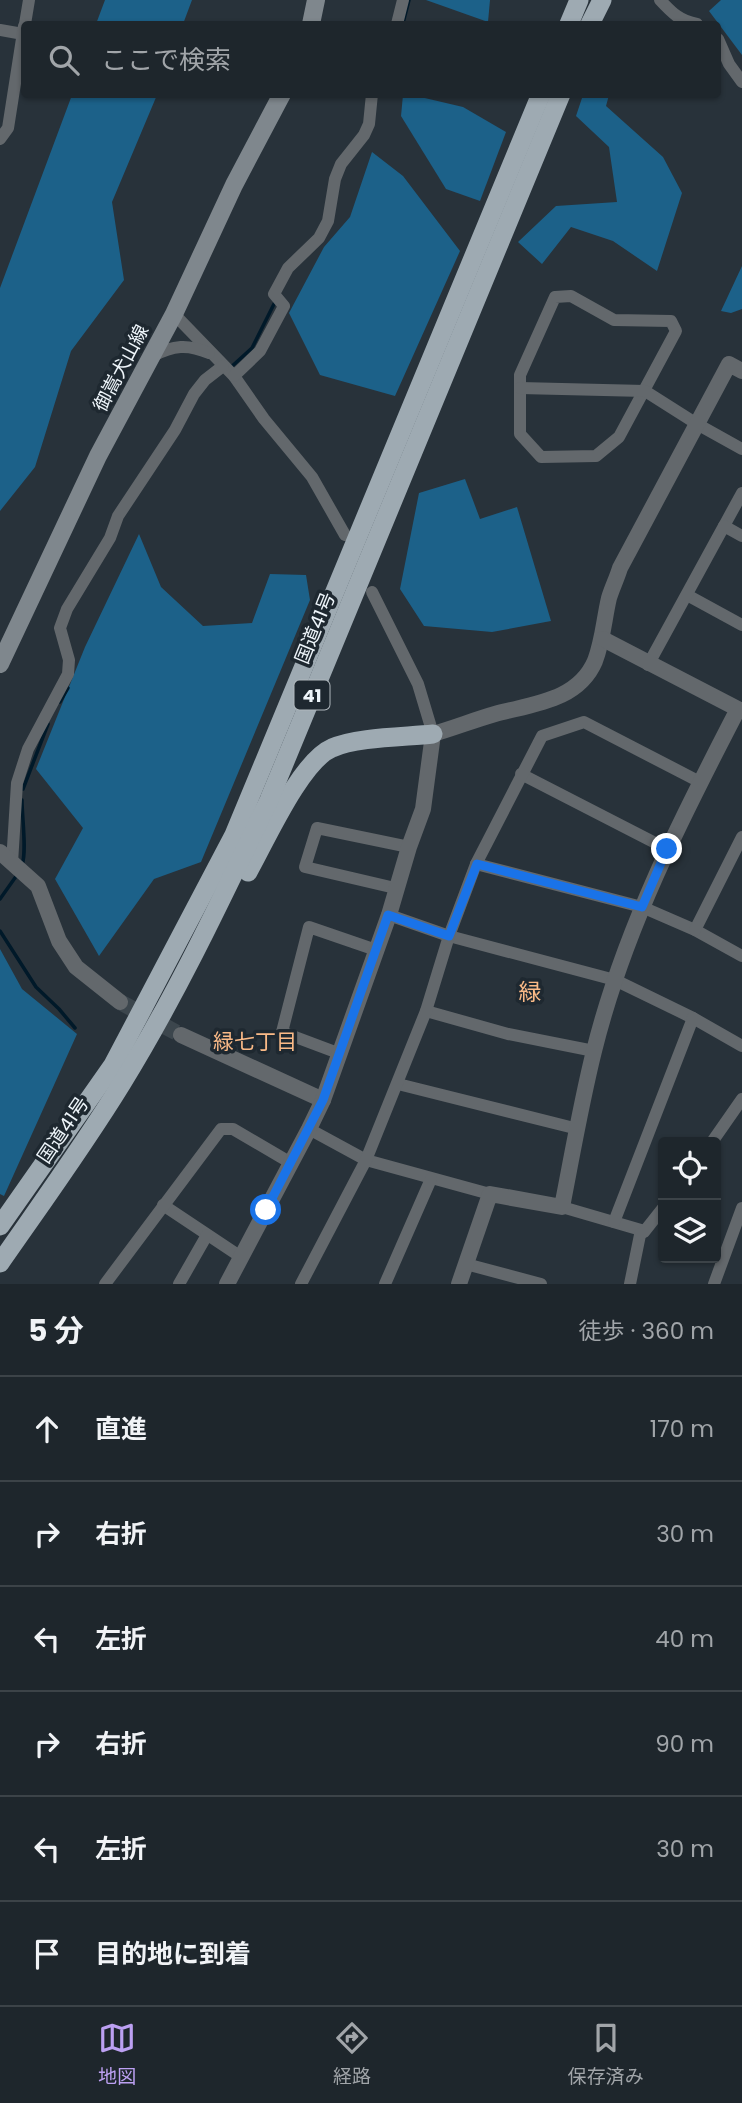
<!DOCTYPE html>
<html lang="ja">
<meta charset="utf-8">
<style>
body{margin:0;font-family:Poppins,"Noto Sans JP",sans-serif;background:#262e34;color:#f1f3f6}
.controls{position:absolute;right:21px;bottom:21px;display:grid;overflow:hidden;border-radius:7px;box-shadow:0 2px 5px #0004}
.controls button{width:63px;height:63px;display:grid;place-items:center;padding:0;border:0;border-bottom:2px solid #3c4348;background:#1e262c;color:#f1f3f6;font:35px sans-serif}
.stop{position:absolute;width:21px;height:21px;margin:-16px;border:5px solid #1a73e8;border-radius:50%;background:#fff}
.stop.end{background:#1a73e8;border-color:#fff;box-shadow:0 2px 7px #0008}
.list{margin:0;padding:0;list-style:none}
h2{display:flex;justify-content:space-between;align-items:center;height:91px;margin:0;padding:0 28px;font-size:30px}
h2 small{font-size:23px;font-weight:400;color:#a1a5a9}
.list li{display:grid;grid-template-columns:46px 1fr auto;gap:21px;align-items:center;box-sizing:border-box;height:105px;padding:0 28px;border-top:2px solid #3c4348}
.list b{display:block;font-size:26px;white-space:nowrap}
.list em{font-size:23px;font-style:normal;color:#a1a5a9}
.icon{flex:none;width:38px;height:38px;fill:none;stroke:currentColor;stroke-width:2;stroke-linecap:round;stroke-linejoin:round}
.map{position:relative;flex:none;width:742px;height:1284px;overflow:hidden}
.search{position:absolute;background:#1e262c;box-shadow:0 2px 5px #0004;left:21px;right:21px;top:21px;height:77px;display:flex;align-items:center;gap:18px;box-sizing:border-box;padding:0 24px;border-radius:7px;color:#a1a5a9;font-size:26px}
.sheet{height:721px;background:#1e262c}
nav{display:flex;justify-content:space-around;align-items:center;box-sizing:border-box;height:98px;border-top:2px solid #3c4348;background:#1e262c;font-size:19px;color:#a1a5a9}
nav a{display:grid;justify-items:center;gap:4px}
nav .on{color:#bca0f2}
.map>svg:first-child{display:block}
</style>
<div class="map">
<svg width="742" height="1284" viewBox="0 0 742 1284">
<rect width="100%" height="100%" fill="#28323a"/>
<g fill="#1c6189">
<polygon points="105,0 192,0 183,24 96,24"/>
<polygon points="426,0 490,0 488,22"/>
<polygon points="721,0 742,0 742,55 709,11"/>
<polygon points="72,95 157,95 112,202 124,280 71,351 35,467 0,511 0,288"/>
<polygon points="403,95 412,95 463,107 506,132 480,201 446,189 401,116"/>
<polygon points="583,95 609,95 606,106 663,157 682,193 657,271 613,241 571,227 542,264 518,242 556,206 617,202 609,147 576,116"/>
<polygon points="372,152 403,176 460,251 395,396 320,375 289,313 324,247 350,217"/>
<polygon points="742,266 742,309 731,313 721,311"/>
<polygon points="465,479 480,519 517,507 551,621 492,632 424,626 400,589 419,493"/>
<polygon points="139,534 161,587 203,626 252,623 270,574 306,575 310,600 201,862 154,879 99,956 55,879 83,828 36,769 85,647"/>
<polygon points="0,949 22,989 77,1034 4,1196 0,1194"/>
</g>
<g fill="none" stroke-linecap="round" stroke-linejoin="round">
<g stroke="#001929" stroke-width="3.5">
<polyline points="403,23 409,0"/>
<polyline points="230,368 252,348 276,300"/>
<polyline points="60,702 68,688 64,694"/>
<polyline points="23,789 48,724"/>
<path d="M22 865C27 852 22 817 22 800"/>
<polyline points="0,899 17,875"/>
<polyline points="0,931 36,987 59,1009 75,1028"/>
</g>
<polyline stroke="#3c464d" stroke-width="16" stroke-dasharray="16 8" stroke-linecap="butt" points="120,1002 181,1035"/>
<g stroke="#63686c" stroke-width="12">
<path d="M660 0C672 13 680 21 697 24"/>
<polyline points="25,24 29,0"/>
<polyline points="397,24 403,0"/>
<polyline points="0,30 23,34"/>
<polyline points="718,39 729,64 742,82"/>
<polyline points="0,139 8,128 24,26"/>
<polygon points="571,296 614,320 671,321 676,331 619,437 596,456 541,457 520,434 520,375 555,297"/>
<polyline points="174,314 234,376 264,419 312,477 345,535"/>
<path d="M153 356C173 345 188 344 209 353"/>
<polyline points="234,376 260,351 284,306 274,294 288,268 319,238 328,221 335,179 341,164 364,135 369,124 372,94"/>
<polyline points="520,388 645,391 697,424 742,449"/>
<polyline points="724,526 742,493"/>
<polyline points="372,592 418,684 433,734"/>
<polyline points="687,595 742,625"/>
<polyline points="648,665 724,526 742,536"/>
<polyline points="521,774 667,849"/>
<polyline points="12,863 17,783 28,749 68,674 69,660 60,628 67,609 110,538 118,516 175,430 194,394 205,380 223,366"/>
<polyline points="476,864 642,907 695,930 742,956"/>
<polyline points="395,888 305,867 317,828 409,847"/>
<polyline points="389,915 449,936 615,980 693,1018"/>
<polyline points="695,930 742,837"/>
<polyline points="426,1011 508,1034 594,1051"/>
<polyline points="338,1053 282,1032 309,927 376,950"/>
<polyline points="398,1084 578,1129"/>
<polyline points="309,1129 366,1160 490,1194"/>
<polyline points="712,1142 742,1099"/>
<polyline points="163,1205 241,1257"/>
<polyline points="562,1207 641,1230 630,1284"/>
<polyline points="614,1222 693,1018 742,1046"/>
<polyline points="640,1234 644,1232 663,1208"/>
<polyline points="466,1264 541,1284"/>
<polyline points="105,1284 221,1129 233,1129 291,1163"/>
<polyline points="179,1284 207,1235"/>
<polyline points="301,1284 366,1160 426,1011 449,936 476,864 542,736 584,722 700,782"/>
<polyline points="385,1284 431,1179"/>
<polyline points="714,1284 742,1208"/>
</g>
<g stroke="#63686c" stroke-width="16">
<polyline points="0,852 38,886 59,941 76,967 120,1002"/>
<polyline points="181,1035 323,1100"/>
<path d="M227 1284 309 1129 323 1100 389 915 409 847 423 809 433 734C454 728 474 720 495 714 532 704 578 701 595 661 603 640 604 619 609 598 612 588 617 578 620 568L729 364 742 371"/>
<path d="M459 1284 490 1194 562 1207C572 1156 581 1103 594 1051 624 930 681 819 738 709L603 639"/>
</g>
<g stroke="#7f878d" stroke-width="18">
<polyline points="311,24 316,0"/>
<polyline points="0,664 98,456 174,314 234,185 282,94"/>
</g>
<g stroke="#9eaab2" stroke-width="19">
<polyline points="569,24 579,0"/>
<polyline points="590,24 602,0"/>
<path d="M248 872C266 840 301 761 332 748 356 737 405 737 433 734"/>
<polyline points="0,1226 113,1065 234,835 541,94"/>
<path d="M0 1263C41 1204 84 1145 122 1083 178 992 223 896 269 800L561 94"/>
</g>
</g>
<g fill="none" stroke-linecap="round" stroke-linejoin="round">
<polyline stroke="#1a73e8" stroke-width="9" points="266,1210 323,1100 388,915 449,936 477,864 642,907 667,849"/>
</g>
<g text-anchor="middle" dominant-baseline="central" stroke-width="7" stroke-linejoin="round" paint-order="stroke">
<rect fill="#1e2830" stroke="#b0b8bd" stroke-width="2" x="294.5" y="680.5" width="35" height="29" rx="5"/>
<g font-size="18" font-weight="bold" fill="#eef5fa">
<text x="312" y="695">41</text>
</g>
<g font-size="19" fill="#eef5fa" stroke="#1e2830">
<text transform="translate(121 368) rotate(-62)">御嵩犬山線</text>
<text transform="translate(315 628) rotate(-68)">国道41号</text>
<text transform="translate(63 1130) rotate(-56)">国道41号</text>
</g>
<g font-size="21" fill="#faba87" stroke="#1e2830">
<text x="255" y="1041">緑七丁目</text>
</g>
<g font-size="23" fill="#faba87" stroke="#1e2830">
<text x="530" y="992">緑</text>
</g>
</g>
</svg>
<div class="controls">
<button><svg class="icon" aria-label="locate" viewBox="0 0 24 24"><circle cx="12" cy="12" r="6"/><path d="M12 2v4M12 18v4M2 12h4M18 12h4"/></svg></button>
<button><svg class="icon" aria-label="layers" viewBox="0 0 24 24"><path d="M12 4l9 5-9 5-9-5zM3 14l9 5 9-5"/></svg></button>
</div>
<div class="stop" style="left:266px;top:1210px"></div>
<div class="stop end" style="left:667px;top:849px"></div>
<div class="search"><svg class="icon" aria-label="search" viewBox="0 0 24 24"><circle cx="10" cy="10" r="6"/><path d="M15 15l6 6"/></svg>ここで検索</div>
</div>
<section class="sheet">
<h2>5 分<small>徒歩 · 360 m</small></h2>
<ul class="list">
<li><svg class="icon" aria-label="ahead" viewBox="0 0 24 24"><path d="M12 20V5M6 11l6-6 6 6"/></svg><div><b>直進</b></div><em>170 m</em></li>
<li><svg class="icon" aria-label="right" viewBox="0 0 24 24"><path d="M7 20v-9h11M14 6l5 5-5 5"/></svg><div><b>右折</b></div><em>30 m</em></li>
<li><svg class="icon" aria-label="left" viewBox="0 0 24 24"><path d="M17 20v-9H6M10 6l-5 5 5 5"/></svg><div><b>左折</b></div><em>40 m</em></li>
<li><svg class="icon" aria-label="right" viewBox="0 0 24 24"><path d="M7 20v-9h11M14 6l5 5-5 5"/></svg><div><b>右折</b></div><em>90 m</em></li>
<li><svg class="icon" aria-label="left" viewBox="0 0 24 24"><path d="M17 20v-9H6M10 6l-5 5 5 5"/></svg><div><b>左折</b></div><em>30 m</em></li>
<li><svg class="icon" aria-label="arrive" viewBox="0 0 24 24"><path d="M6 21V4h12l-3 4 3 4H6"/></svg><div><b>目的地に到着</b></div></li>
</ul>
</section>
<nav>
<a class="on"><svg class="icon" aria-label="map" viewBox="0 0 24 24"><path d="M3 6l6-2 6 2 6-2v14l-6 2-6-2-6 2zM9 4v14M15 6v14"/></svg>地図</a>
<a><svg class="icon" aria-label="directions" viewBox="0 0 24 24"><path d="M12 3l9 9-9 9-9-9zM9 14v-3h6M13 9l2 2-2 2"/></svg>経路</a>
<a><svg class="icon" aria-label="saved" viewBox="0 0 24 24"><path d="M7 4h10v16l-5-4-5 4z"/></svg>保存済み</a>
</nav>
